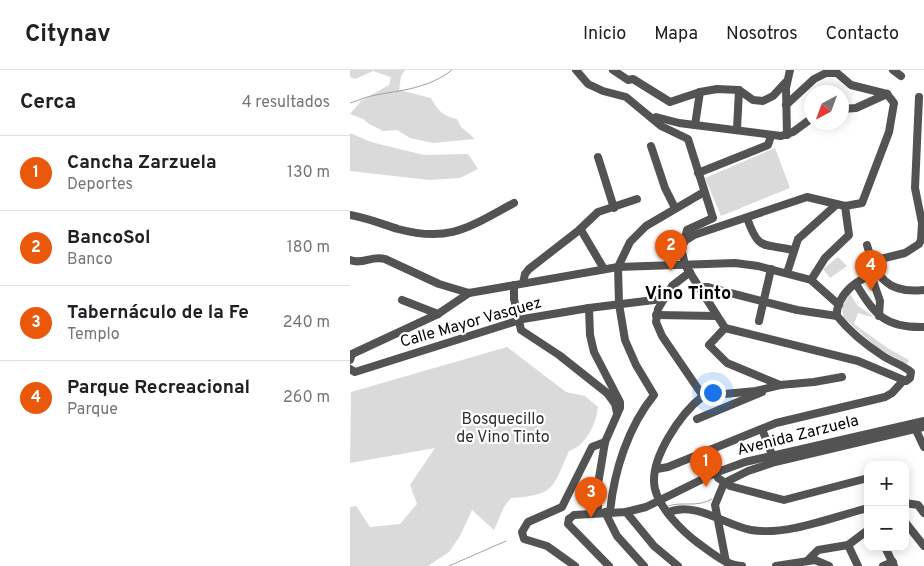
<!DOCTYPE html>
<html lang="es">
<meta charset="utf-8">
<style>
body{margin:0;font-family:Overpass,sans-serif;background:#f2f2f2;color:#202124}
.controls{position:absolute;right:15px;bottom:15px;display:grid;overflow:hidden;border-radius:10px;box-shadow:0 2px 12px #0003}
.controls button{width:45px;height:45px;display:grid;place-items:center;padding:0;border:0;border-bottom:1px solid #e0e0e0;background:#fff;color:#202124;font:25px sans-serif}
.compass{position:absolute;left:454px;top:15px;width:45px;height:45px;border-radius:50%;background:#fff;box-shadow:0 2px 12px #0003;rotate:221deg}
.you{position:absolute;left:362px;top:322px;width:18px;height:18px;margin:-12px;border:4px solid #fff;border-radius:50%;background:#1a73e8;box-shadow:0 0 0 8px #1a73e833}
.badge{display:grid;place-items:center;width:32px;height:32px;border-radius:50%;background:#ea580c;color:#fff;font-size:16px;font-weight:700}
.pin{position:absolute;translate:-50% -41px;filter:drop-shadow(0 1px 2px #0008)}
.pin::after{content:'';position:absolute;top:26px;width:18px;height:15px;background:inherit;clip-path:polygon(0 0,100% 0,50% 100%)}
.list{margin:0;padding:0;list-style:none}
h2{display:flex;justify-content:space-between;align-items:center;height:65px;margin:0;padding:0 20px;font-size:21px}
h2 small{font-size:16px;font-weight:400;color:#757577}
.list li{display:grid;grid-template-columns:32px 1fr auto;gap:15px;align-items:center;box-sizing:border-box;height:75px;padding:0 20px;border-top:1px solid #e0e0e0}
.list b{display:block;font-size:19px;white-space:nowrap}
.list p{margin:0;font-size:16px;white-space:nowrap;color:#757577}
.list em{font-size:16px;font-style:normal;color:#757577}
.map{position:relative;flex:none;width:574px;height:496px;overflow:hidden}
header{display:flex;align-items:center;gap:30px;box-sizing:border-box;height:70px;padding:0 25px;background:#fff;border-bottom:1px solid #e0e0e0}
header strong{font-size:24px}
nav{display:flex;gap:28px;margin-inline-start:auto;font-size:18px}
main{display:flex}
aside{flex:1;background:#fff}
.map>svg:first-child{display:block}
</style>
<header>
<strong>Citynav</strong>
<nav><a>Inicio</a><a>Mapa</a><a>Nosotros</a><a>Contacto</a></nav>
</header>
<main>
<aside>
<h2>Cerca<small>4 resultados</small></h2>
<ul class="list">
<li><span class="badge">1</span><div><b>Cancha Zarzuela</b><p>Deportes</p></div><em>130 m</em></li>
<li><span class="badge">2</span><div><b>BancoSol</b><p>Banco</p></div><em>180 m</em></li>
<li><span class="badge">3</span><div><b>Tabernáculo de la Fe</b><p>Templo</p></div><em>240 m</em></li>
<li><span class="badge">4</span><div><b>Parque Recreacional</b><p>Parque</p></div><em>260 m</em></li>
</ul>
</aside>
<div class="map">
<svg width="574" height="496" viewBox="0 0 574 496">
<rect width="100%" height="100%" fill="#fff"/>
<g fill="#dadada">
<path d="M0 0H55L51 6 49 20 81 28C87 40 94 47 107 49L111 57 125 69 83 73 60 68 47 60 33 61 19 54 13 49 0 44 11 31 39 15 41 7 23 1 5 9 0 7Z"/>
<polygon points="0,63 21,72 74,85 118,84 128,99 110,108 79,110 0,101"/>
<polygon points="425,78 440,118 371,146 355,108"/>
<polygon points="488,187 497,196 480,208 473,199"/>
<polygon points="500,224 508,236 522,245 521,247 508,243 504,254 539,279 559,290 557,294 527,278 493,247 492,236"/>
<path d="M157 277 216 322 235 326 248 337C246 354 236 376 219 381 202 419 205 425 161 428L154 437 144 460 122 440 110 466 99 482 78 496H0V437L6 436 20 457 50 454 67 434 60 415 85 378 0 393 1 322Z"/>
</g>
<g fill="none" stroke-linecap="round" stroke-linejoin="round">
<g stroke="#a1a1a1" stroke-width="1">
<path d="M0 33C8 31 17 26 26 25 53 20 79 18 102 0"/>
<path d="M318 436C333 431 347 438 362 429"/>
<polyline points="99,496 156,471"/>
</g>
<g stroke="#535353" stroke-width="8">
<polyline points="226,0 238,14 253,21 276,27 311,56 338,69 363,148 337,160 334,172"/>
<polyline points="263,0 278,10 283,9 320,32 350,22 367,19 389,20 403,30 413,31 423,26 436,12"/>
<polyline points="543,0 551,6"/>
<polyline points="436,35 464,9 476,3 487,3 501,15 537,24"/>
<polyline points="492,39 506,38 537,24"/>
<polyline points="303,49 306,47 329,53 431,66 443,62 462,48"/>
<polyline points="345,55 350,22"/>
<polyline points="387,59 389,20"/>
<polyline points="437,65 436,18 440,0"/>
<polyline points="301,76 315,118 325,138"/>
<polyline points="248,87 264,138"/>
<polyline points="348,103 418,75 421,66"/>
<path d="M0 145C17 148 32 154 48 159 100 173 119 157 164 133"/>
<path d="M397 148C409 182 413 173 443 180"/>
<polyline points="231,160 254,199"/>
<path d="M517 175C526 207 537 224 574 220"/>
<path d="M0 190C12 195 22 185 35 189L89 214 119 223 268 197 385 193 408 196 461 210 489 235"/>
<polyline points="522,191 555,183 569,174 571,170 572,153 565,118 569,27"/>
<polyline points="340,202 322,216 308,239 306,252 312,266 353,326"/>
<polyline points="437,203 448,169 486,135"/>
<polyline points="521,205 530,231 529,246"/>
<path d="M529 206C510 203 485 227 487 246 500 262 516 275 533 286 542 292 553 295 561 302L560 308 556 311 508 291 375 258 335 195 331 177 336 170 344 165 457 127 495 136 512 133 539 62 544 33 537 24"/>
<polyline points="461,210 475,188 499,165 495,136"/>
<polyline points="173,213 175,204 179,199 228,161 248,142 287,129"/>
<path d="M506 214C525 245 535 258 574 257"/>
<polyline points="164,215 164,229 171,260 209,285 257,323 265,334 267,343"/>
<polyline points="350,217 357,217 447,240 487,246"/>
<polyline points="52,230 88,244"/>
<polyline points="239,238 240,265 244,282 270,332 270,338 255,372 248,414 248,442"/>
<polyline points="306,245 366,246"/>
<polyline points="409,251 421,199"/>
<polyline points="375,258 359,275 377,293 430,315"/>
<polyline points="0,290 2,284 88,244 119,223"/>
<polyline points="0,299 5,302 173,249 239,238 312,229"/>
<path d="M353 326C331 343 298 390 305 419 310 439 332 461 348 473 361 482 375 495 392 496"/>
<polyline points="353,326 406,321 430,315 464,312 492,307"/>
<polyline points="347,349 412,322"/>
<polyline points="565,358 574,377"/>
<polyline points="412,359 424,390"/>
<polyline points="307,399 318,397 426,353 535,327 542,323 553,311"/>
<polyline points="365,403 368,408 380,416 434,430 518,408"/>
<polyline points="555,433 568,435 574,443"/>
<polyline points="255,442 267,466 294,496"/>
<path d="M260 442C264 401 278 357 304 325L286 295 275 270 269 234 268 197 280 172 296 156 354 122"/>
<polyline points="276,442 304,476 328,496"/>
<path d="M319 442C345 431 375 455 401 460 436 466 483 447 518 438"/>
<polyline points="219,449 224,445 276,442 296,437 365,403 395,392 574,351"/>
<polyline points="219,449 218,454 259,496"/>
<polyline points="555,452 574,476"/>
<polyline points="498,475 508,496"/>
<polyline points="535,477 544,496"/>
<polyline points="457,491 468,480 498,475 518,460"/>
<polyline points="376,492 365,435 374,413 398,401 425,392 574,357"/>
<polyline points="225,496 197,476 174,469 172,462 178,452 212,437 242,377 255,372"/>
<polyline points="426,496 465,490 479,496"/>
<polyline points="533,496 543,492"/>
</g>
</g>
<g text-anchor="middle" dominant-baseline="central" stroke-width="4.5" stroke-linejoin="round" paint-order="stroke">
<g font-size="16" fill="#000" stroke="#fff">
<text transform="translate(121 253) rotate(-16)">Calle Mayor Vasquez</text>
<text transform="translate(448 366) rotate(-14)">Avenida Zarzuela</text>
</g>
<g font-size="16" fill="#313131" stroke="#fff">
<text x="153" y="350">Bosquecillo<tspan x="153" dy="18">de Vino Tinto</tspan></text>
</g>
<g font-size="18" font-weight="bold" fill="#000" stroke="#fff">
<text x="338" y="224">Vino Tinto</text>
</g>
</g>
</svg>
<div class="controls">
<button>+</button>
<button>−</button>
</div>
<svg class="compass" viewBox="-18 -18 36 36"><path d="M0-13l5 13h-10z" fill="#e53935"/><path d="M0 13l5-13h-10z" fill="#757577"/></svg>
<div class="you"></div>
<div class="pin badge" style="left:356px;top:417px">1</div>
<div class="pin badge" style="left:321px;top:201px">2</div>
<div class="pin badge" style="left:241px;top:448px">3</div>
<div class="pin badge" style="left:521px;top:221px">4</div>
</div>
</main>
